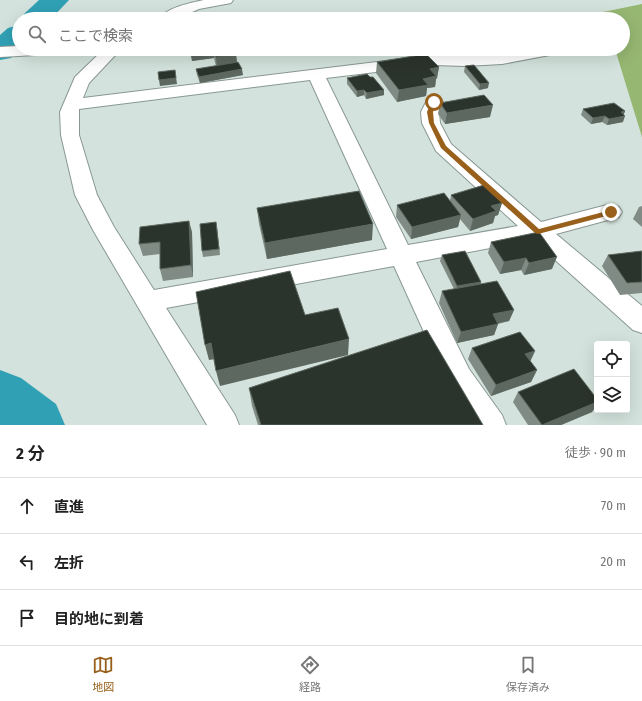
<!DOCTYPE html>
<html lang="ja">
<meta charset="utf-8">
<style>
body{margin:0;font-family:"Fira Sans Condensed","Noto Sans JP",sans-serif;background:#f6f6f6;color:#222}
.controls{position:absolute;right:12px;bottom:12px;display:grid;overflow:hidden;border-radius:4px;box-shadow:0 4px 16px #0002}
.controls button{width:36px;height:36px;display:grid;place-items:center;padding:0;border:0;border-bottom:1px solid #e0e0e0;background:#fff;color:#222;font:20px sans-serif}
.stop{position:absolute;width:12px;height:12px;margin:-9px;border:3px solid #98601b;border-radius:50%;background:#fff}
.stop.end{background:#98601b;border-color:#fff;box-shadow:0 1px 4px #0008}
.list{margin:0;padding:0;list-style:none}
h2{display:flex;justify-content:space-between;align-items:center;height:52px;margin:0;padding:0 16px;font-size:17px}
h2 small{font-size:13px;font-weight:400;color:#767676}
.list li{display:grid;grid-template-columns:26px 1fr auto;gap:12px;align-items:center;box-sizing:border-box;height:56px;padding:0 16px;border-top:1px solid #e0e0e0}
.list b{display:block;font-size:15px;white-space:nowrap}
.list em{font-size:13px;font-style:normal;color:#767676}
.icon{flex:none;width:22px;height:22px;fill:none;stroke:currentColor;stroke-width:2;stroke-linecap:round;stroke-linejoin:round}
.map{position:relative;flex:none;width:642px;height:425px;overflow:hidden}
.search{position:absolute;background:#fff;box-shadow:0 4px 16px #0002;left:12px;right:12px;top:12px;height:44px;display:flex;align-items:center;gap:10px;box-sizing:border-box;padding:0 14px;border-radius:22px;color:#767676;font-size:15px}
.sheet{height:220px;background:#fff}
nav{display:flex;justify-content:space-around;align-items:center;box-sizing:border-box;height:56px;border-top:1px solid #e0e0e0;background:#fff;font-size:11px;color:#767676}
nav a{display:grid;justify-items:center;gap:2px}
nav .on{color:#98601b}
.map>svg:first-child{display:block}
</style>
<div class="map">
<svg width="642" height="425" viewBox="0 0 642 425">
<rect width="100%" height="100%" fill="#d3e2dc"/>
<polygon fill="#96b772" points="642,4 642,137 615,49 623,49 623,19 606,19 603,12"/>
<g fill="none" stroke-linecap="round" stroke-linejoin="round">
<g fill="#30a0b5" fill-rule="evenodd">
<polygon points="39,0 69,0 51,19 21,19 25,13"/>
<polygon points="19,25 19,49 20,49 11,58 0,60 0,35 8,28"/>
<polygon points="0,370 21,378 56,404 65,425 0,425"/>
</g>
<g stroke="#899892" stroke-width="2">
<g id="minor">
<path d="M204 0H233L231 3 199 9 176 19H159C167 7 191 3 204 0Z"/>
<polygon points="19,46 19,49 63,49 61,52 55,54 0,57 0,47"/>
<path d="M104 49H121L89 83 83 98 434 55 465 56 502 54 530 49H563L561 52 555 54 502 64 465 66 434 65 326 78 408 245 518 226 436 151 422 123 421 112 428 98 434 97 440 98 443 102 439 112 440 123 451 144 541 222 611 204 619 207 622 212 619 217 556 234 642 306V333L633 330 533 240 416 262 469 369 502 415 506 425H474L449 387 394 266 166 308 235 415 239 425H207L93 230 75 195 61 135 60 112 75 77ZM310 80 387 249 154 290 114 227 97 195 79 135V109Z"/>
</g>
</g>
<use href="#minor" fill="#fff" fill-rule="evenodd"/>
</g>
<g fill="#7f8b84">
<polygon points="189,49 234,49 236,54 237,62 243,75 200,83 197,75 196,69 216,66 214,58 192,61"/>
<polygon points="377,62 439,67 437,78 436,79 435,87 427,88 426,96 397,102 376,73"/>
<polygon points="465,66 488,88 479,90 464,72"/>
<polygon points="370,77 384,90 384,95 366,99 364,95 357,97 347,84 347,78"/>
<polygon points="440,103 490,117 445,124 438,114"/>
<polygon points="583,109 625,111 623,115 623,122 607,125 602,122 591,124 581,115"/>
<polygon points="451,195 502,203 498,215 495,216 493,223 470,231 460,219 458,227 411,239 396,217 397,205 450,201"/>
<polygon points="642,206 642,227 633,219 639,207"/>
<polygon points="257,208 372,240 267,259 259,224"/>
<polygon points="217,228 220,255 203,257 202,251"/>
<polygon points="192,232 193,277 163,281 160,269 160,254 143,256 139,244"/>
<polygon points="491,242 552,269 524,275 521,270 500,274 488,253"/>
<polygon points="642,251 642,293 620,295 602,266 608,255"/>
<polygon points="442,255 481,282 481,284 514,310 509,321 498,324 494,335 457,343 439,303 442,291 454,289 440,261"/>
<polygon points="472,348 535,351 530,361 537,370 531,382 491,396 468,359"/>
<polygon points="249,388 483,425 258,425 252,406"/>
<polygon points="518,392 597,399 597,405 592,412 561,425 528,425 513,402"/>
</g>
<g fill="#5d6861">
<polygon points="198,49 213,49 214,58 192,61 191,50"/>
<polygon points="236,54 237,65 217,68 216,57"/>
<polygon points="439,67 437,78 436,79 435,87 427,88 426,96 397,102 399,90 423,79 430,69"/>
<polygon points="242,69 243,75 200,83 199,77"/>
<polygon points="175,70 177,84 160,86 159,80"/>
<polygon points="489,83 488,88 479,90 480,84"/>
<polygon points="364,90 364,95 357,97 357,91"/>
<polygon points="384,90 384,95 366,99 367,93"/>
<polygon points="493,105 490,117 445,124 447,113"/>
<polygon points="625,111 623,117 625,116 623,122 607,125 609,119 621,112"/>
<polygon points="605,116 602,122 591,124 593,118"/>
<polygon points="502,203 498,215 495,216 493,223 470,231 473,219 491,206"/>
<polygon points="461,215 458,227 411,239 412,227"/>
<polygon points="189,221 192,232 193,277 191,265"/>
<polygon points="216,222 217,228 220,255 219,249"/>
<polygon points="373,224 372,240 267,259 265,243"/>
<polygon points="557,257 552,269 524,275 529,263"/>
<polygon points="526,258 521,270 500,274 504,262"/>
<polygon points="481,282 479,288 455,293 457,286"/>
<polygon points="514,310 509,321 489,325 493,314"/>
<polygon points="498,324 494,335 457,343 461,332"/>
<polygon points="349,339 348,355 220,386 216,371"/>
<polygon points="211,343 215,359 209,360 205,345"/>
<polygon points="535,351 530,362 525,354"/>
<polygon points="537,370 531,382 491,396 496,385"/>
<polygon points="597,402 597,405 592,412 561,425 542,425"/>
</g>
<g fill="#2b342c" stroke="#5d6861">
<polygon points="213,49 234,49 236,54 216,57"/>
<polygon points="426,54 439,67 430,69 436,76 423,79 428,85 399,90 377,62"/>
<polygon points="238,62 242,69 199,77 196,69"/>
<polygon points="474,65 489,83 480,84 465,66"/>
<polygon points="175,70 176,78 159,80 158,72"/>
<polygon points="367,74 370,77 373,77 384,90 367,93 364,90 357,91 347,78"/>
<polygon points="484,95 493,105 447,113 440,103"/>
<polygon points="614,103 625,111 621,112 625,116 609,119 605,116 593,118 583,109"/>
<polygon points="484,185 502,203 491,206 496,211 473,219 451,195"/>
<polygon points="359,191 373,224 265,243 257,208"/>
<polygon points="444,193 461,215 412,227 397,205"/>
<polygon points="189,221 191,265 160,269 160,242 139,244 140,227"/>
<polygon points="216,222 219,249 202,251 200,224"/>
<polygon points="539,232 557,257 529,263 526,258 504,262 491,242"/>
<polygon points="465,251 481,282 457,286 442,255"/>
<polygon points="642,251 642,282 627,283 608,255"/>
<polygon points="290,271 305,315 338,308 349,339 216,371 211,343 205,345 196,292"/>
<polygon points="497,281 514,310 493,314 498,324 461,332 442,291"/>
<polygon points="427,330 483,425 261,425 249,388"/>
<polygon points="520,332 535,351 525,354 537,370 496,385 472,348"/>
<polygon points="574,369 597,399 597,402 542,425 518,392"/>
</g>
<polygon fill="#98601b" points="434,101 436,102 433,112 434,123 446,146 539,229 611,210 614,211 614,214 538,234 535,233 441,148 429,123 427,112 431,102"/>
</svg>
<div class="controls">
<button><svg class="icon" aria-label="locate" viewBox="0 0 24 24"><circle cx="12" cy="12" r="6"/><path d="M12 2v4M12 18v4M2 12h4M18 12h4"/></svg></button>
<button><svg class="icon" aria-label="layers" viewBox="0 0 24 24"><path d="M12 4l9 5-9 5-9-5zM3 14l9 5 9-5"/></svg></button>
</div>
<div class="stop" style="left:434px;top:102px"></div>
<div class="stop end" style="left:611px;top:212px"></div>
<div class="search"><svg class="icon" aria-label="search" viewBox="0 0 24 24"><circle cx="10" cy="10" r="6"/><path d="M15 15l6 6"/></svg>ここで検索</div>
</div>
<section class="sheet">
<h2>2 分<small>徒歩 · 90 m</small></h2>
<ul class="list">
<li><svg class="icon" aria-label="ahead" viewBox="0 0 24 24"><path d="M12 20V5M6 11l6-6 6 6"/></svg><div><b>直進</b></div><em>70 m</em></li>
<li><svg class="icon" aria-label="left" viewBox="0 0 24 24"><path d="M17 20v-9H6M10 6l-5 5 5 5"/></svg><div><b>左折</b></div><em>20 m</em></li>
<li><svg class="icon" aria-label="arrive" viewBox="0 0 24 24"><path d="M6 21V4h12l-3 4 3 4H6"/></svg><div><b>目的地に到着</b></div></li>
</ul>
</section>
<nav>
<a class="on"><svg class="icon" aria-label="map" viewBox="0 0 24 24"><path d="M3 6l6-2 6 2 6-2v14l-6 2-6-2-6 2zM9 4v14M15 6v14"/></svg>地図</a>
<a><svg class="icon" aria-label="directions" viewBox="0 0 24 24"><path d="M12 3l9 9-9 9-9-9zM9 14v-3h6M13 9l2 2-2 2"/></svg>経路</a>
<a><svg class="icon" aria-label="saved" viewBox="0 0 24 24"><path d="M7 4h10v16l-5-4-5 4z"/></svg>保存済み</a>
</nav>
